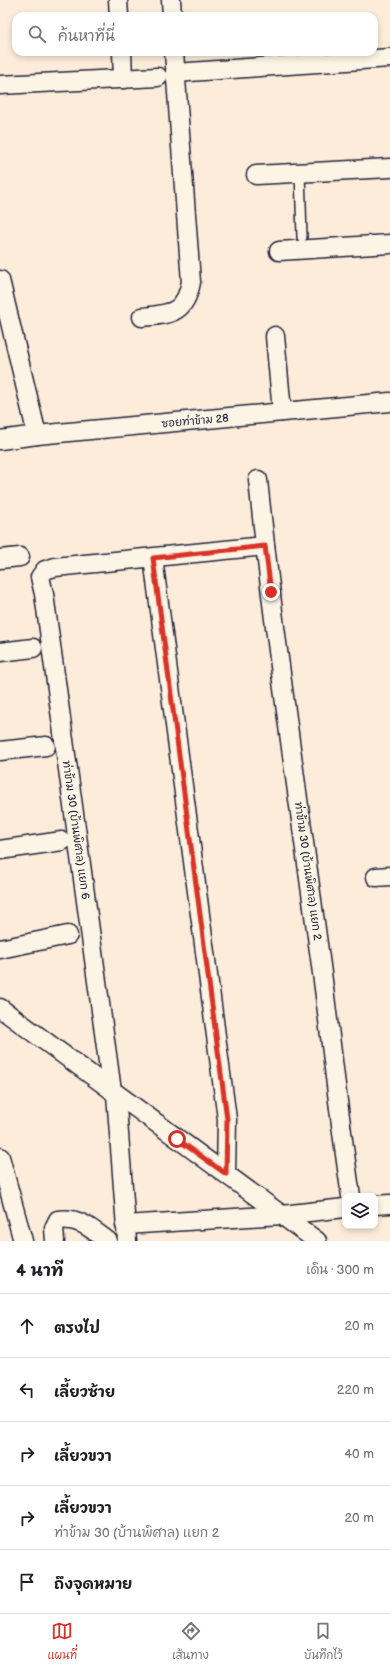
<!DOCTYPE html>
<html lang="th">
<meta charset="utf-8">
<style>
body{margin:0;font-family:"Balsamiq Sans","Playpen Sans Thai",sans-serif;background:#f2f2f2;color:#202124}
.controls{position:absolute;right:12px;bottom:12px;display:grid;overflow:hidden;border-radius:8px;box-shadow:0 2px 6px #0003}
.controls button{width:36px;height:36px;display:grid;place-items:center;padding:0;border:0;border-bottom:1px solid #e0e0e0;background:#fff;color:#202124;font:20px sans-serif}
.stop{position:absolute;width:12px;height:12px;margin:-9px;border:3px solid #d93025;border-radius:50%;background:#fff}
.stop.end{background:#d93025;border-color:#fff;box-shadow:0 1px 4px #0008}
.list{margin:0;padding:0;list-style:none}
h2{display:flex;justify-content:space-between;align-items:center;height:52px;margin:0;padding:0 16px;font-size:17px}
h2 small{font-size:13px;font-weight:400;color:#757577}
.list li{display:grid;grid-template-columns:26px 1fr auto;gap:12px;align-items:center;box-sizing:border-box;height:64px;padding:0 16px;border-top:1px solid #e0e0e0}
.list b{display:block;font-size:15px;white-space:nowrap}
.list p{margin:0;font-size:13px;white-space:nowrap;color:#757577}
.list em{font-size:13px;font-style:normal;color:#757577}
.icon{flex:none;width:22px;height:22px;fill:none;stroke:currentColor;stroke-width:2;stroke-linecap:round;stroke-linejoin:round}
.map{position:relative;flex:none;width:390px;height:1241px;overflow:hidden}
.search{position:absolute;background:#fff;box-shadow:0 2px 6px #0003;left:12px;right:12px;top:12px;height:44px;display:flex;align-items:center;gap:10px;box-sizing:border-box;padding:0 14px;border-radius:12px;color:#757577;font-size:15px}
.sheet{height:372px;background:#fff}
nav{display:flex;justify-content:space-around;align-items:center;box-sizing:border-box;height:56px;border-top:1px solid #e0e0e0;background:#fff;font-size:11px;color:#757577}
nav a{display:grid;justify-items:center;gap:2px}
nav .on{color:#d93025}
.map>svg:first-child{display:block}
</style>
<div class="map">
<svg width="390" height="1241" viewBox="0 0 390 1241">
<rect width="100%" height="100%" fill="#fcecd9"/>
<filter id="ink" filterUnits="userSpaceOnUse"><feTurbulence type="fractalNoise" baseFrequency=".025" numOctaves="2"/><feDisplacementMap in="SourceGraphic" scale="8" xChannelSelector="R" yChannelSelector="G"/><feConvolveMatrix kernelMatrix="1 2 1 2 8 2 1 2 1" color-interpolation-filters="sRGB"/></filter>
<g filter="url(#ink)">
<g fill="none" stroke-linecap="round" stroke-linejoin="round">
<g stroke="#22223b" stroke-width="12">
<polyline id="lane" points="300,172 302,237"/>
</g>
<g stroke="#22223b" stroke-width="21">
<g id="street">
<polyline points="118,0 119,16"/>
<polyline points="171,0 172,16"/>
<polyline points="122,52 123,79"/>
<polyline points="175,73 390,58"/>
<polyline points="0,85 158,77"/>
<polyline points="256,175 390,168"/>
<polyline points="279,251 390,244"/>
<polyline points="0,280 37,435"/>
<path d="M142 317C170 314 185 314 191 282L174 52"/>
<polyline points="275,336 282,412"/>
<polyline points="0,440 37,435 390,402"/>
<path d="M258 480C274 635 297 789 318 944 330 1028 338 1112 351 1196"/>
<polyline points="153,558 227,1119 226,1174"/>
<polyline points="0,559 20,557"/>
<polyline points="0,652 33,648"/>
<polyline points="0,751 46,746"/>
<polyline points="0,850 62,841"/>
<polyline points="376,877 390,876"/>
<polyline points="0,949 68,935"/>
<polyline points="0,1008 317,1241"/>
<polyline points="112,1091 44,594 40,577 45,570 55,567 265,546"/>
<polyline points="116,1094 127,1241"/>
<polyline points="0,1157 23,1241"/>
<polyline points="375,1205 390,1204"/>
<polyline points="125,1225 282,1215 345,1208"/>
<path d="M55 1241 54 1228 58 1220C80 1217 91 1229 108 1241"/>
</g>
</g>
<use href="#lane" stroke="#fcf5e5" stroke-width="9"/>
<use href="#street" stroke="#fcf5e5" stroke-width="18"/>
</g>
</g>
<g fill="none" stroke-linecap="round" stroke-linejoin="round" filter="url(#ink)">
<polyline stroke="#d93025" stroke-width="5" points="177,1139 226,1174 227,1119 153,558 265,546 271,592"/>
</g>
<g text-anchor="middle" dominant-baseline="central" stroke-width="3" stroke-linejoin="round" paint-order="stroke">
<g font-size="11" fill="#22223b" stroke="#fcf5e5">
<text transform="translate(195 421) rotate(-5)">ซอยท่าข้าม 28</text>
<text transform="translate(76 830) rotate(82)">ท่าข้าม 30 (บ้านพิศาล) แยก 6</text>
<text transform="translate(308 871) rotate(82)">ท่าข้าม 30 (บ้านพิศาล) แยก 2</text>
</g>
</g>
</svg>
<div class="controls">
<button><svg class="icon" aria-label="layers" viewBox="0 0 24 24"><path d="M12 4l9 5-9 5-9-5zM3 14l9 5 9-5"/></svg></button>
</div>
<div class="stop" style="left:177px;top:1139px"></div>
<div class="stop end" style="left:271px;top:592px"></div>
<div class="search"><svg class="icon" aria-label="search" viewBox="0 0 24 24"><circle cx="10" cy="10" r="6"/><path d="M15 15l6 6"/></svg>ค้นหาที่นี่</div>
</div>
<section class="sheet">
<h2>4 นาที<small>เดิน · 300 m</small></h2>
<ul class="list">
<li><svg class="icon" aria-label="ahead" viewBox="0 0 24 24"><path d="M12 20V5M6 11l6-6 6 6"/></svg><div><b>ตรงไป</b></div><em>20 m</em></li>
<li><svg class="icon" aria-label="left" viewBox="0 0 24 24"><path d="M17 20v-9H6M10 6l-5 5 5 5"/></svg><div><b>เลี้ยวซ้าย</b></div><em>220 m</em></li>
<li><svg class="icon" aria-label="right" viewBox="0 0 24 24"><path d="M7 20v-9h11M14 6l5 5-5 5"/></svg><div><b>เลี้ยวขวา</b></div><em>40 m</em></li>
<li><svg class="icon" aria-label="right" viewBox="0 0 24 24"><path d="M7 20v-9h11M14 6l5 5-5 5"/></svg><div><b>เลี้ยวขวา</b><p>ท่าข้าม 30 (บ้านพิศาล) แยก 2</p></div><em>20 m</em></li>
<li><svg class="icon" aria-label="arrive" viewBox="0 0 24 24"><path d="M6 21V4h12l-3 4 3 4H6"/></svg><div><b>ถึงจุดหมาย</b></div></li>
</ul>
</section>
<nav>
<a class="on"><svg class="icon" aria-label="map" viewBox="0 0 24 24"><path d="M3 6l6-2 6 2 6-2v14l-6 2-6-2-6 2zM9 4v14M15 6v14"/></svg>แผนที่</a>
<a><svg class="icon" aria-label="directions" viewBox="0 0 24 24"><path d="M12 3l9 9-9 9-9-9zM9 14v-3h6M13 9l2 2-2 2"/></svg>เส้นทาง</a>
<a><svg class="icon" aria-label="saved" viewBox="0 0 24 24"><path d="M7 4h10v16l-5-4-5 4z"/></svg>บันทึกไว้</a>
</nav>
